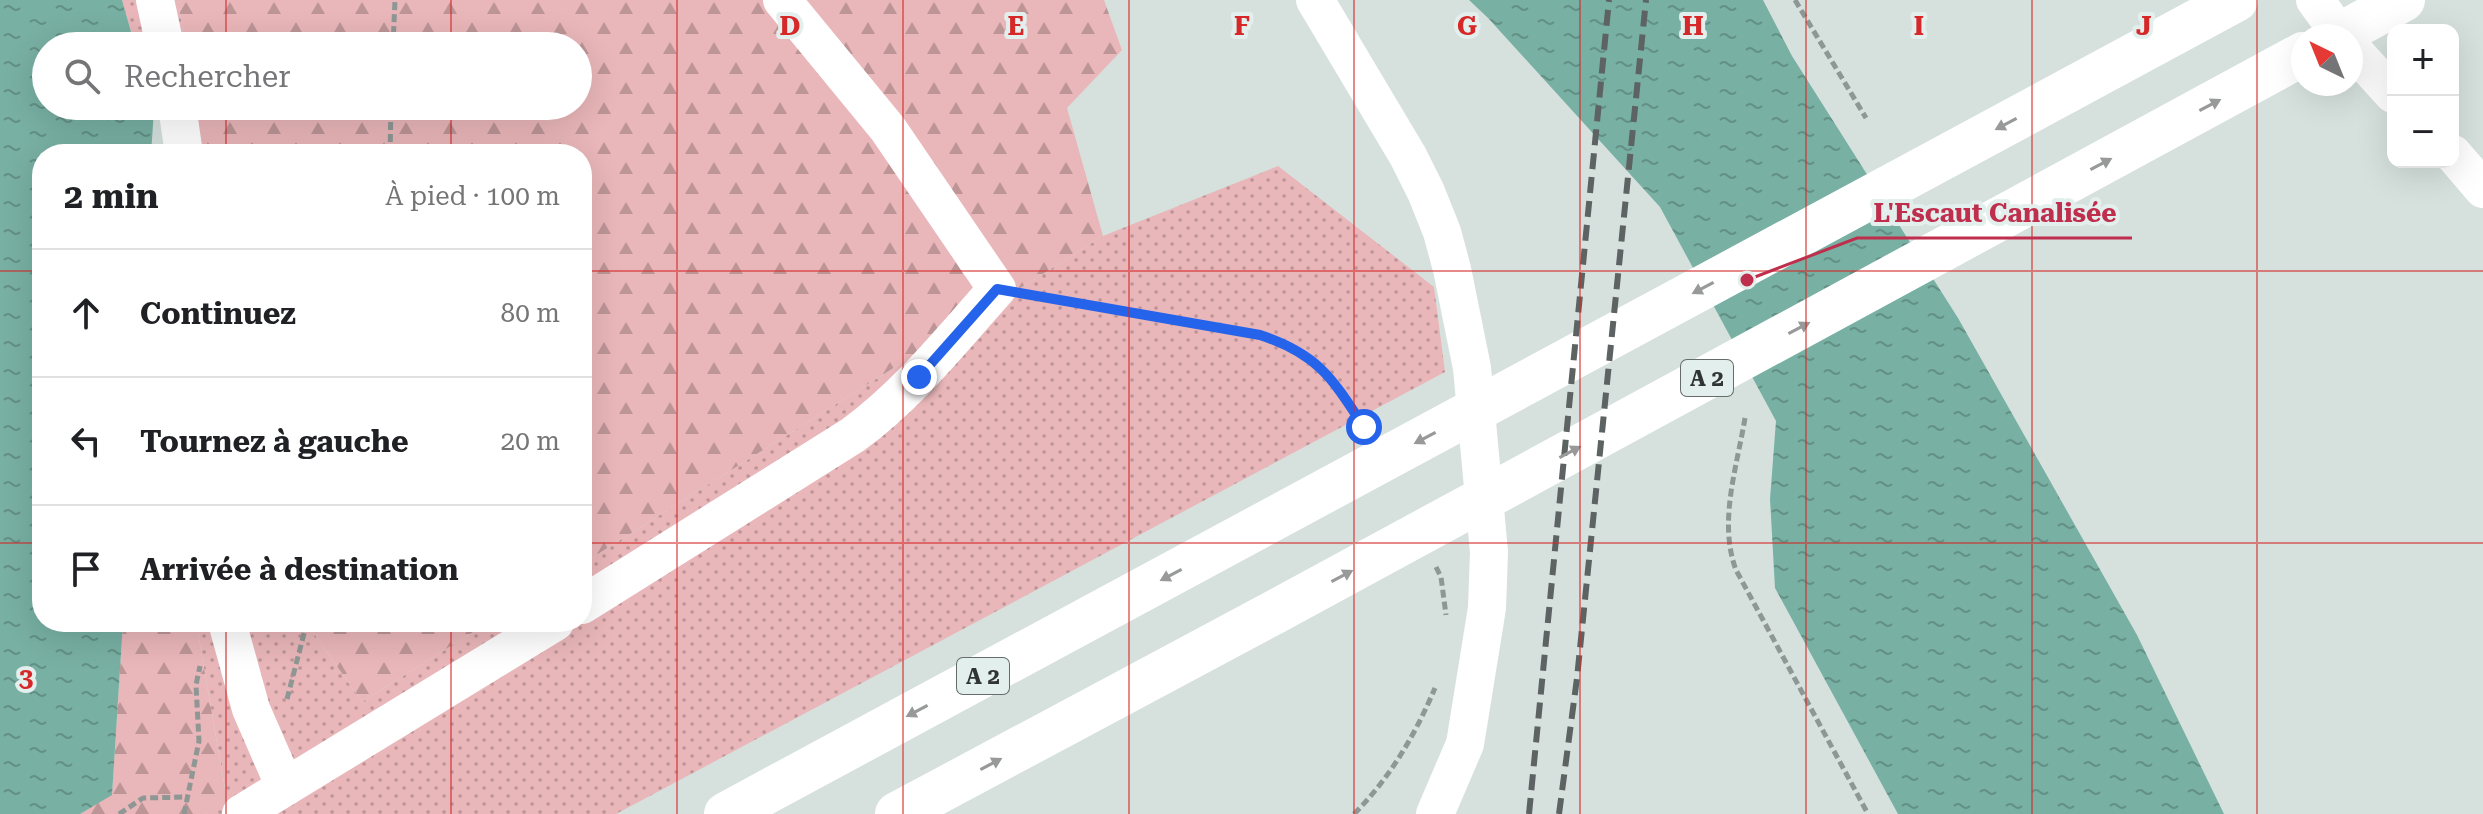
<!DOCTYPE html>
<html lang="fr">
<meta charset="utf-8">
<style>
body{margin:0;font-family:"Roboto Serif",serif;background:#f6f6f6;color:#202124}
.controls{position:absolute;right:24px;top:24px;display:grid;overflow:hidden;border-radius:16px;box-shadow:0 8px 32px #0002}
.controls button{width:72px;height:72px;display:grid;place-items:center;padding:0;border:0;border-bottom:2px solid #e0e0e0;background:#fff;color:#202124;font:40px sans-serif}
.compass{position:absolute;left:2291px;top:24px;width:72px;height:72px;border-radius:50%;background:#fff;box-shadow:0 8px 32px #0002;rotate:317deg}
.stop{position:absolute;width:24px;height:24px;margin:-18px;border:6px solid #2563eb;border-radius:50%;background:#fff}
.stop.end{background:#2563eb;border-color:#fff;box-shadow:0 2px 8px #0008}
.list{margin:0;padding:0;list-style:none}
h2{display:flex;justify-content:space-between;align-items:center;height:104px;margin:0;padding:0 32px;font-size:34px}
h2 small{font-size:26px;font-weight:400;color:#757577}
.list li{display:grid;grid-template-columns:52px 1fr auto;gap:24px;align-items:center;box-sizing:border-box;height:128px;padding:0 32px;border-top:2px solid #e0e0e0}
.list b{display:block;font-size:30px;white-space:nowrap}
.list em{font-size:26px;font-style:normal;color:#757577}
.icon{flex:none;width:44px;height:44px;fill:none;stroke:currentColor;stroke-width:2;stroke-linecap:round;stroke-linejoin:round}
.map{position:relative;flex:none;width:2483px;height:814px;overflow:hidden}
.search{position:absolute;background:#fff;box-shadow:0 8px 32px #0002;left:32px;top:32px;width:560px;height:88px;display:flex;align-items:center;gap:20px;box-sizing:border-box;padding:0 28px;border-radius:44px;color:#757577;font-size:30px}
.panel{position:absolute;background:#fff;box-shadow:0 8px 32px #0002;left:32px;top:144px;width:560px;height:488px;border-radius:32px}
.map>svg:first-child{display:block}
</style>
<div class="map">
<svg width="2483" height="814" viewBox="0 0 2483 814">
<defs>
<pattern id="grass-dots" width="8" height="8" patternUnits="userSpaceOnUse" patternTransform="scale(2)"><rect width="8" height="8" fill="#e9b6b9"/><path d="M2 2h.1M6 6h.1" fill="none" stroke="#bd9597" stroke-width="1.8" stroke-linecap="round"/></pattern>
<pattern id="forest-firs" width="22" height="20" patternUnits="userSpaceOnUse" patternTransform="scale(2)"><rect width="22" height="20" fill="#e9b6b9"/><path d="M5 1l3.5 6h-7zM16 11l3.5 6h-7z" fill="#bd9597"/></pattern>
<pattern id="water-ripples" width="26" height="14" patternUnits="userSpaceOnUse" patternTransform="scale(2)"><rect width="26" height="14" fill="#78b0a3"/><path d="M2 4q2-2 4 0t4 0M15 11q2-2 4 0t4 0" fill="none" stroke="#639085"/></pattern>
</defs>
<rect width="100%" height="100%" fill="#d6e1de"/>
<g fill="url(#grass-dots)">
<polygon points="122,0 178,0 185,46 135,46"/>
<polygon points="1278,166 1434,287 1445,372 616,814 205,814 227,799 196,622 306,622 362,702 489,622 582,622 582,564 1103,236"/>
</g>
<g fill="url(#forest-firs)">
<polygon points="178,0 1104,0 1122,50 1067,108 1103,236 582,564 582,154 202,154 195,106 578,106 578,46 185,46"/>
<polygon points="123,622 196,622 227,800 205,814 80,814 112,794"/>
<polygon points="306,622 489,622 362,702"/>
</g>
<g fill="url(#water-ripples)">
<polygon points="0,0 122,0 135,46 46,46 46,106 153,106 154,110 151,154 42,154 42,622 123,622 112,795 80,814 0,814"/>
<polygon points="1469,0 1763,0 1792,56 1958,318 2137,635 2224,814 1898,814 1775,588 1770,499 1776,421 1660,207 1488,18"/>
</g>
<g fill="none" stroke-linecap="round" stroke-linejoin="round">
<g stroke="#8f9795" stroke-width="5" stroke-dasharray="8 4" stroke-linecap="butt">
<polyline points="1795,0 1866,118"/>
<polyline points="393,46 395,0"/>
<polyline points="390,154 391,106"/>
<path d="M1032 295 1260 335C1318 354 1332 378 1364 426"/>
<path d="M1745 418C1737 467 1718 522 1736 570L1868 814"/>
<polyline points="1436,567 1441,577 1446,615"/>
<polyline points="287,699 307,622"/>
<polyline points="119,814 143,798 187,797"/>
<polyline points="184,814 199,741 196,685 200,666"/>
<path d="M1354 814C1390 778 1415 735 1435 688"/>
</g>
<g stroke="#fff" stroke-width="38">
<polyline points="155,0 165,46"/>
<polyline points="1315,0 1408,156 1426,192 1442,232 1452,269 1472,368 1489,552 1487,608 1465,744 1435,814"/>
<polyline points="2315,0 2341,36"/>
<polyline points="2351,48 2393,94"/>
<polyline points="177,106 184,154"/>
<polyline points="2453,154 2483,189"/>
<path d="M582 605 853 435C909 394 951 340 997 289L888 129 782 0"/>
<polyline points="227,622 251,709 285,787"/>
<polyline points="241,814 555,622"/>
</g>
<g stroke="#fff" stroke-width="44">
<polyline points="2337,36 2403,0"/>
<polyline points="726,814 2236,0"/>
<polyline points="897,814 1273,613 2303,54"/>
</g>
<g stroke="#5d6362" stroke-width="6" stroke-dasharray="16 8" stroke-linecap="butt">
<polyline points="1529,814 1609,0"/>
<polyline points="1559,814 1577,678 1646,0"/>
</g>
</g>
<defs><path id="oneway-solid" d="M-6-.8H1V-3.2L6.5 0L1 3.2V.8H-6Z" transform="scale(2)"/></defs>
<g fill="#989a99">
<use href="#oneway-solid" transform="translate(2210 105) rotate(-28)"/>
<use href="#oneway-solid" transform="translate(2006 124) rotate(152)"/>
<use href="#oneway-solid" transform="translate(2101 164) rotate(-28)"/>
<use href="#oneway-solid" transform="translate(1703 288) rotate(152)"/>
<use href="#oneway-solid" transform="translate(1799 328) rotate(-28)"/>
<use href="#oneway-solid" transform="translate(1425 438) rotate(152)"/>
<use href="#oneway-solid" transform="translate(1570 452) rotate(-28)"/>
<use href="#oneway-solid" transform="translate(1171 575) rotate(152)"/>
<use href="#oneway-solid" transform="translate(1342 576) rotate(-28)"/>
<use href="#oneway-solid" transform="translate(917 711) rotate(152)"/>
<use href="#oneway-solid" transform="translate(991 764) rotate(-28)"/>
</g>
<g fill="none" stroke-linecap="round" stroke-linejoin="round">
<path stroke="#2563eb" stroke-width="10" d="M919 377 997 289 1260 335C1318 354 1332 378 1364 427"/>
</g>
<path fill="none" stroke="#d62828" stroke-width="2" stroke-opacity="0.55" d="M226 0V46M451 0V46M677 0V814M903 0V814M1129 0V814M1354 0V814M1580 0V814M1806 0V814M2032 0V814M2257 0V814M226 106V154M451 106V154M0 271H42M582 271H2483M0 543H42M582 543H2483M226 622V814M451 622V814"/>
<g text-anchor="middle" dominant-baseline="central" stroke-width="8" stroke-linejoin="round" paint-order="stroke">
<g fill="#e3efec" stroke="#666c6a" stroke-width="2">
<rect x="1681" y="360" width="52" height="36" rx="6"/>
<rect x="957" y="658" width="52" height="36" rx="6"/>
</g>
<g font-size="22" font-weight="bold" fill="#303433">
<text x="1707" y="378">A 2</text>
<text x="983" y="676">A 2</text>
</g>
</g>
<g font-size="26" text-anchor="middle" font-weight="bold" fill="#d62828" stroke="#e3efec" stroke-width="8" stroke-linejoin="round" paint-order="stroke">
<text x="790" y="35">D</text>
<text x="1016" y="35">E</text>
<text x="1242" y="35">F</text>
<text x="1467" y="35">G</text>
<text x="1693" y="35">H</text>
<text x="1919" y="35">I</text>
<text x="2144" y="35">J</text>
<text x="26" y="687">3</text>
</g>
<path fill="none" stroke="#bf2e4c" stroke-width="3" d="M1747 280L1857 238H2132"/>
<circle fill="#bf2e4c" stroke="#e3efec" stroke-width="3" cx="1747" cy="280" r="8"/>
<g font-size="26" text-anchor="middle" font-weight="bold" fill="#bf2e4c" stroke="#e3efec" stroke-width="8" stroke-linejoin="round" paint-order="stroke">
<text x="1995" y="222">L'Escaut Canalisée</text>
</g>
</svg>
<div class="controls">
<button>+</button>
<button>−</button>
</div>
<svg class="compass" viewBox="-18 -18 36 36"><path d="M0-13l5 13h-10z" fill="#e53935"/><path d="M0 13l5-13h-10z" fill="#757577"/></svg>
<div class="stop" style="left:1364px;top:427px"></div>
<div class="stop end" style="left:919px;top:377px"></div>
<div class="search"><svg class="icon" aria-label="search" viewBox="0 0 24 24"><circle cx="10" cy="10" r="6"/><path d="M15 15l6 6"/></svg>Rechercher</div>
<section class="panel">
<h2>2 min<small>À pied · 100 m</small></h2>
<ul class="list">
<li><svg class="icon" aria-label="ahead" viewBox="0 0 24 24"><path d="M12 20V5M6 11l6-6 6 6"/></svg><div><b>Continuez</b></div><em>80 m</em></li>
<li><svg class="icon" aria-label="left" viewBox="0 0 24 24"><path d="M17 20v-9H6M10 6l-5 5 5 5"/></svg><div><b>Tournez à gauche</b></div><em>20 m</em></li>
<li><svg class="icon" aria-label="arrive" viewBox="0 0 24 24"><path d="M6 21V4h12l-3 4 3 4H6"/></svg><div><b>Arrivée à destination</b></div></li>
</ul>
</section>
</div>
